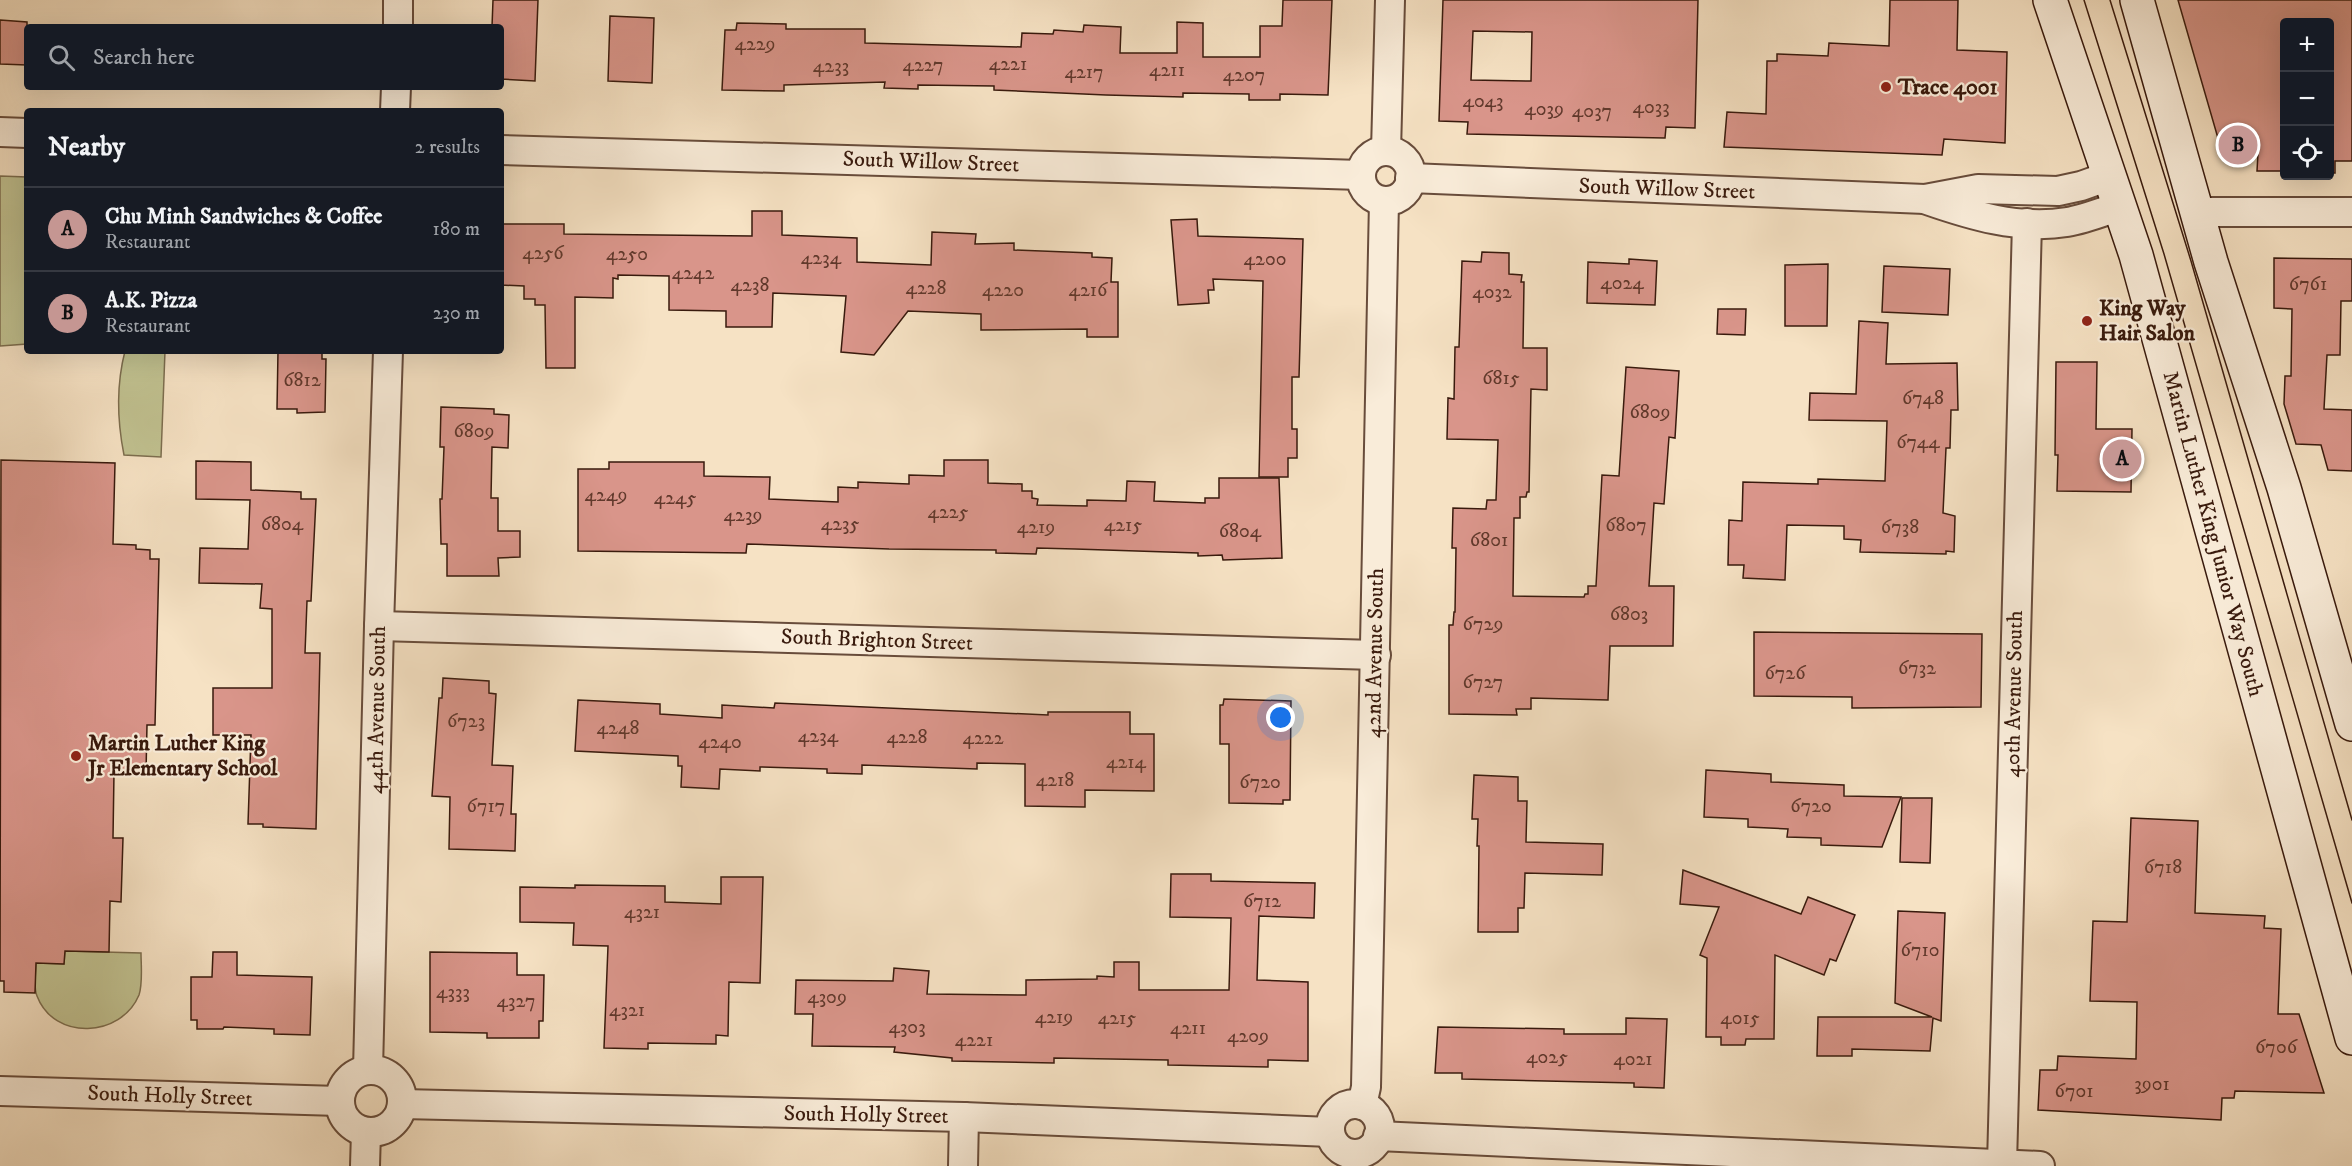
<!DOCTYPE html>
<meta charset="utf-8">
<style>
body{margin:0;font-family:"IM FELL DW Pica",serif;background:#20242c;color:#f1f3f6}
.controls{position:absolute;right:18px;top:18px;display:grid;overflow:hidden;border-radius:6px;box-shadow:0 6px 24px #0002}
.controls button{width:54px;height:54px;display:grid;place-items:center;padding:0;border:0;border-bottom:2px solid #363941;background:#171b24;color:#f1f3f6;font:30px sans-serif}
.you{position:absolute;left:1281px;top:718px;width:21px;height:21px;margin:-15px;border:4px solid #fff;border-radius:50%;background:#1a73e8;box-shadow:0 0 0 9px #1a73e833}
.badge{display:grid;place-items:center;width:39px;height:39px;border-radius:50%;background:#c59692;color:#111;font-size:20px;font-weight:700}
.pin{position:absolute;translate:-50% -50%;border:3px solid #fff;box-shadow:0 2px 6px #0006}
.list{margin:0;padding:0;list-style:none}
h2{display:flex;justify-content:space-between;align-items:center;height:78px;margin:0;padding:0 24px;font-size:26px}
h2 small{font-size:20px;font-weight:400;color:#9ea1a6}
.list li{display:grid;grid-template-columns:39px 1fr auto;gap:18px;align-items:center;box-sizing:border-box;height:84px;padding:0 24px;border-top:2px solid #363941}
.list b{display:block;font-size:22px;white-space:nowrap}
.list p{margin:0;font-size:20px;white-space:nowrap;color:#9ea1a6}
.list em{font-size:20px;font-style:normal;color:#9ea1a6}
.icon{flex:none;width:33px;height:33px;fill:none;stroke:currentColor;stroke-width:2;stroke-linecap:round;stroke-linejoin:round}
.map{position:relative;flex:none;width:2352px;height:1166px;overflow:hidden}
.search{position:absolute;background:#171b24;box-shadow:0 6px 24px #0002;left:24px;top:24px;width:480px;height:66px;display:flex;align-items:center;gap:15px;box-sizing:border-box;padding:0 21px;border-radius:6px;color:#9ea1a6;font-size:22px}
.panel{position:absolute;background:#171b24;box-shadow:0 6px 24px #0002;left:24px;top:108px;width:480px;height:246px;border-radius:6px}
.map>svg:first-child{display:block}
</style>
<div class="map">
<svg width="2352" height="1166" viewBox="0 0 2352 1166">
<rect width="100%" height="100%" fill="#f6e2c4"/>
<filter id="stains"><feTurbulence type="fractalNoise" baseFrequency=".00333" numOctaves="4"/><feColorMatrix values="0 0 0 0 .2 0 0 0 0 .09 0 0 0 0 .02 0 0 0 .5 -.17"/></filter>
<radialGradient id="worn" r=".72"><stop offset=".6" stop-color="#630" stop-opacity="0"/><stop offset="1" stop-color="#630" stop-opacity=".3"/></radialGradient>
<g fill="#c1c291" stroke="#7d6e4f" stroke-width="1.5">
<polygon points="0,176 27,177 27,344 0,346"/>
<path d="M125 351H165L161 457 124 455C117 420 116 386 125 351Z"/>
<path d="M65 951 141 953C141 965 143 983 139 995 121 1038 54 1041 37 996 33 987 36 973 36 963L64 964Z"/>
</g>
<g fill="#d9958a" stroke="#391a0d" stroke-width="1.5" fill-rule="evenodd">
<polygon points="493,0 538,0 535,81 501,79 501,27 492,27"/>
<polygon points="1283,0 1332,0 1328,95 1280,94 1280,100 1249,100 1249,94 1183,93 1183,97 1106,95 994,90 994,86 918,85 918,89 884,88 885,82 784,85 784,91 722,90 725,30 736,30 737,23 786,24 786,29 865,29 865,43 1021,47 1022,33 1053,34 1054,30 1083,32 1084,25 1121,27 1120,53 1177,53 1177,22 1203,23 1203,57 1260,57 1260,26 1282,26"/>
<path d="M1443 0H1698L1695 128 1666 127 1665 138 1467 134 1468 122 1439 121ZM1473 31 1532 32 1531 81 1471 80Z"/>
<polygon points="1890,0 1958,0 1957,50 2007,52 2005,143 1944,139 1942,155 1724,147 1727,112 1766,114 1767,61 1777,61 1777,54 1828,56 1829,43 1889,46"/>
<polygon points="2178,0 2352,0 2352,161 2335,161 2335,173 2330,173 2330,22 2284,22 2284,171 2257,171 2258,153 2222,152"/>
<polygon points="610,16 654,18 652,83 608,81"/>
<polygon points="0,20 27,22 27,65 0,64"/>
<polygon points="752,211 782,211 782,235 857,238 857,262 931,265 932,232 976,234 975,244 1014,243 1014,250 1092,253 1092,257 1112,258 1111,282 1118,282 1118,337 1087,337 1087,329 981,330 981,314 908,311 874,355 841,352 846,296 773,293 772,327 726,327 726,311 669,310 669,276 618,275 618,279 613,278 613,298 575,297 575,368 546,368 545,305 535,305 535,299 524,299 524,286 501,285 501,224 564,224 564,234 752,236"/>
<polygon points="1197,219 1198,236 1303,239 1299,377 1292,377 1292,429 1297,429 1297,458 1288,458 1288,477 1259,477 1263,281 1213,279 1214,290 1208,290 1209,303 1178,305 1171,220"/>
<polygon points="1482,252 1509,253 1509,274 1522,275 1521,282 1524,282 1523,348 1547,348 1547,390 1531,389 1529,492 1527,492 1526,497 1520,497 1520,518 1514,518 1513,596 1584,597 1585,594 1588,594 1588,586 1596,586 1602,475 1619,476 1626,367 1679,371 1675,438 1669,437 1664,504 1654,503 1649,586 1674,586 1673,646 1610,646 1608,700 1531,698 1531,709 1516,709 1517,715 1449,714 1449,625 1453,625 1454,612 1455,612 1456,548 1452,548 1453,508 1486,509 1487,500 1496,500 1498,440 1447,439 1448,398 1454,399 1455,347 1459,347 1462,261 1481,262"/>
<polygon points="2274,258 2352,259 2352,301 2341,301 2340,355 2327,355 2324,409 2352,410 2352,471 2328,470 2321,445 2296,444 2284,404 2285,376 2291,376 2292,309 2274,308"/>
<polygon points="1629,259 1657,261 1655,305 1587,303 1588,262 1629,264"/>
<polygon points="1828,264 1827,326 1785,326 1785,265"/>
<polygon points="1884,266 1950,269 1948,315 1882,312"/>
<polygon points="1718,309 1746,309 1745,335 1717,334"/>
<polygon points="1859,321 1888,323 1886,364 1957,363 1958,410 1951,410 1950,448 1946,448 1943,513 1955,516 1954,552 1946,551 1946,554 1860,552 1861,540 1844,539 1844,526 1787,525 1785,580 1743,578 1744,565 1728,565 1729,520 1742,521 1743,482 1818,484 1818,479 1885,481 1887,421 1809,420 1810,393 1856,394"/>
<polygon points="278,351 322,351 322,359 326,359 325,412 297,413 297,409 277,409"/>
<polygon points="2056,362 2097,362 2096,429 2132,429 2131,492 2057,491 2058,455 2055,455"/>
<polygon points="441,407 494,409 494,414 509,415 508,448 492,447 491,498 498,498 498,531 520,531 520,557 498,558 499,576 447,576 447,544 441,544 440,499 442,499 444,447 440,447"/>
<polygon points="1,460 115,463 113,544 136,545 136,549 150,550 150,559 159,559 155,725 147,725 146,773 114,773 113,838 123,838 121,902 110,901 109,952 65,951 64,964 36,963 35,993 4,992 4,981 0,981"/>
<polygon points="944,460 988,460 988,483 1022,484 1022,491 1032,491 1032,498 1038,499 1037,505 1087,506 1087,500 1126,501 1127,481 1155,482 1154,501 1205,503 1205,498 1219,498 1219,478 1279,478 1282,558 1223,560 1222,555 1198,556 1198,553 1075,549 1037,548 1036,554 996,553 996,550 889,549 747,544 746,553 578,551 578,469 609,469 609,462 704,462 704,476 770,477 769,499 838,502 838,487 858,488 858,482 909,484 909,475 944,476"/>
<polygon points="196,461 251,462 251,490 301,492 301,499 316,499 311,601 307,601 305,653 320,653 316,829 263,827 263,824 248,824 251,735 213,735 213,688 272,688 272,609 260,608 262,584 199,583 200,548 248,549 250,500 196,499"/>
<polygon points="1754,632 1982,634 1981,707 1852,708 1852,697 1754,696"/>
<polygon points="443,678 489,681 489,693 496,694 492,765 513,766 511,814 516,814 515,851 449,849 450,797 432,796 439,698 442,698"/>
<polygon points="1224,699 1291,701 1290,800 1283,800 1283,804 1229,803 1229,744 1220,744 1220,705 1223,705"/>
<polygon points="578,700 660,704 660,714 722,718 722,705 774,708 775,703 1048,715 1048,712 1130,712 1130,734 1154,734 1154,791 1085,790 1085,807 1025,806 1025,764 977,763 977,769 862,765 862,774 827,773 827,769 760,767 760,771 720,769 719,789 681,787 682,766 678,766 678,756 575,751"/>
<polygon points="1706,770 1771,774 1771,782 1844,785 1844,796 1901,797 1882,847 1821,845 1821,838 1787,837 1788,829 1748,827 1748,819 1704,817"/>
<polygon points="1474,775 1518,777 1518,801 1527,801 1526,842 1603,844 1602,875 1525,873 1524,908 1518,908 1518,932 1478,932 1479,846 1477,846 1478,819 1472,819"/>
<polygon points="1902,798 1932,798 1930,863 1900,862"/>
<polygon points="2131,818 2198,821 2195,913 2265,916 2264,928 2281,929 2278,1014 2299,1014 2324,1093 2235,1091 2234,1098 2222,1098 2221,1120 2038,1110 2040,1070 2057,1070 2058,1056 2136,1059 2137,1002 2090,1001 2093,921 2127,922"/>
<polygon points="1683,870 1801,914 1808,897 1855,915 1836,961 1830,959 1824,975 1775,955 1774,1039 1746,1039 1745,1045 1721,1045 1721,1037 1706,1037 1707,958 1700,955 1719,907 1680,904"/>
<polygon points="1171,874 1211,874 1211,881 1315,883 1314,918 1259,916 1257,980 1308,982 1308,1061 1268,1060 1268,1067 1168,1065 1168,1060 1054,1058 1054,1063 952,1061 952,1058 894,1052 895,1047 812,1046 813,1014 795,1014 796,980 893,981 894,968 929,971 927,994 1026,995 1026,980 1097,979 1097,976 1114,977 1114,962 1139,962 1139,990 1229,990 1231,918 1170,917"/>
<polygon points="721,877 763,877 760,983 729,982 728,1036 716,1035 716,1044 648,1043 648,1049 604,1048 608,946 573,945 574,923 520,922 520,887 575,888 575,885 665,886 665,902 721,904"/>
<polygon points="1898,911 1945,913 1941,1021 1933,1018 1930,1051 1852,1049 1852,1056 1817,1056 1818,1017 1932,1017 1895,1003"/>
<polygon points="213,952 237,952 237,975 312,977 310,1035 274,1034 274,1029 224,1027 223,1029 197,1029 197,1020 191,1020 191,977 212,977"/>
<polygon points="430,952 517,953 517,975 544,975 543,1021 539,1021 539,1038 487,1038 487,1033 430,1032"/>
<polygon points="1626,1018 1667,1019 1664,1088 1634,1087 1634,1083 1462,1079 1462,1073 1435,1073 1438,1027 1564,1029 1564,1034 1626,1034"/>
</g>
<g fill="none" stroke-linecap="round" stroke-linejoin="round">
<g stroke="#684c3b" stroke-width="32">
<g id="minor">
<polyline points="398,27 398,0"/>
<polyline points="395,111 396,87"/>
<polyline points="0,132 27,133"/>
<polyline points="501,150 1361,175"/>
<polyline points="1386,151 1390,0"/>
<circle cx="1386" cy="176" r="25"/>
<polyline points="1410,178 1925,199 1978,189 2058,191 2081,186 2109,176"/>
<path d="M1927 200C1970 215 2019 230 2067 222 2085 219 2102 212 2120 206"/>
<polyline points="2198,212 2352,212"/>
<polyline points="379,626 1376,655"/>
<circle cx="371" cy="1101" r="31"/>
<polyline points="368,1070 379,626 388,351"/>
<polyline points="0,1091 339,1101"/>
<polyline points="402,1104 964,1117 1330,1132"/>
<circle cx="1355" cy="1129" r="25"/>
<polyline points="1362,1105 1366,1087 1384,201"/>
<polyline points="1378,1136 2040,1166"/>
<polyline points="2002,1164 2027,223"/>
<polyline points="365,1166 366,1132"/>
<polyline points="963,1166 964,1117"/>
</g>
</g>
<g stroke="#391a0d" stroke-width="36">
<g id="secondary">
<polyline points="2050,0 2136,255 2352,1038"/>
<polyline points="2137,0 2211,262 2284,488 2352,724"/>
</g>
</g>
<use href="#minor" stroke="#f9ecd9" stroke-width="28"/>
<use href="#secondary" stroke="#f9ecd9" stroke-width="33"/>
<g stroke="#391a0d" stroke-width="1.5">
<polyline points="2084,0 2164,254 2352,903"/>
<polyline points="2110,0 2191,261 2352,820"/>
</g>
</g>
<g fill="#8f2418" stroke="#f9ecd9" stroke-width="2">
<circle cx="1886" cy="87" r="6"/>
<circle cx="2087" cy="321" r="6"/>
<circle cx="76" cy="756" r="6"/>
</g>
<g text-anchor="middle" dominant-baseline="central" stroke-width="4.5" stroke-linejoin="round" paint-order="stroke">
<g font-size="20" fill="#61392c">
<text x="755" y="44">4229</text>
<text x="1008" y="64">4221</text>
<text x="923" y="65">4227</text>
<text x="831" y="66">4233</text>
<text x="1167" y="70">4211</text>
<text x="1084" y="72">4217</text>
<text x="1244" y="75">4207</text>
<text x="1483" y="101">4043</text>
<text x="1651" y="107">4033</text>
<text x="1544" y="109">4039</text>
<text x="1592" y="111">4037</text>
<text x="543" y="253">4256</text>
<text x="627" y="254">4250</text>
<text x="821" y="258">4234</text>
<text x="1265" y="259">4200</text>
<text x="693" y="273">4242</text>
<text x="1622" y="283">4024</text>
<text x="2308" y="284">6761</text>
<text x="750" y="285">4238</text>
<text x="926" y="288">4228</text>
<text x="1003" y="290">4220</text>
<text x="1088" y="290">4216</text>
<text x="1492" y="292">4032</text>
<text x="1501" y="378">6815</text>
<text x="302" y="380">6812</text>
<text x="1923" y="398">6748</text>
<text x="1650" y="412">6809</text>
<text x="474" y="431">6809</text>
<text x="1918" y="442">6744</text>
<text x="606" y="495">4249</text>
<text x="675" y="498">4245</text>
<text x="948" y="512">4225</text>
<text x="743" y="515">4239</text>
<text x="282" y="524">6804</text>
<text x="840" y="524">4235</text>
<text x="1123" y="525">4215</text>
<text x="1626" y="525">6807</text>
<text x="1036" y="527">4219</text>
<text x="1900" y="527">6738</text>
<text x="1240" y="531">6804</text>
<text x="1489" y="540">6801</text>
<text x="1629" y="614">6803</text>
<text x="1483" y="624">6729</text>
<text x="1917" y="668">6732</text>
<text x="1785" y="673">6726</text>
<text x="1483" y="682">6727</text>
<text x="466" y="721">6723</text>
<text x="618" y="728">4248</text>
<text x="818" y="736">4234</text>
<text x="907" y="737">4228</text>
<text x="983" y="738">4222</text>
<text x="720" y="742">4240</text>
<text x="1126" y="762">4214</text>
<text x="1055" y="780">4218</text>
<text x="1260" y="782">6720</text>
<text x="486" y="806">6717</text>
<text x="1811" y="806">6720</text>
<text x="2163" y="867">6718</text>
<text x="1262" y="901">6712</text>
<text x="642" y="912">4321</text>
<text x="1920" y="950">6710</text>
<text x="453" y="992">4333</text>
<text x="827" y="997">4309</text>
<text x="516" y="1001">4327</text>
<text x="627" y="1010">4321</text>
<text x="1054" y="1017">4219</text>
<text x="1117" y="1018">4215</text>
<text x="1740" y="1018">4015</text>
<text x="907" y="1027">4303</text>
<text x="1188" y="1028">4211</text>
<text x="1248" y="1036">4209</text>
<text x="974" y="1040">4221</text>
<text x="2276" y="1047">6706</text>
<text x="1547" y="1057">4025</text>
<text x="1633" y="1059">4021</text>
<text x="2152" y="1084">3901</text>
<text x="2074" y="1091">6701</text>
</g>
<g font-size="22" font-weight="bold" fill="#391a0d" stroke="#f9ecd9" text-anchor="start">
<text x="1898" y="87">Trace 4001</text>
<text x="2099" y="308">King Way<tspan x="2099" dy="25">Hair Salon</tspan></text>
<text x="88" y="743">Martin Luther King<tspan x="88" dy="25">Jr Elementary School</tspan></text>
</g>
<g font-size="22" fill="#391a0d" stroke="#f9ecd9">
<text transform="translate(931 162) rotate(2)">South Willow Street</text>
<text transform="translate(1667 189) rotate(2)">South Willow Street</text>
<text transform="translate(2213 534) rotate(75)">Martin Luther King Junior Way South</text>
<text transform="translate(877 640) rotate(2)">South Brighton Street</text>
<text transform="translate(1375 653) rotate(-89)">42nd Avenue South</text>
<text transform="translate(2014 694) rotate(-89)">40th Avenue South</text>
<text transform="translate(377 710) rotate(-89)">44th Avenue South</text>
<text transform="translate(170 1096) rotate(2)">South Holly Street</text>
<text transform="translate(866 1115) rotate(1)">South Holly Street</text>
</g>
</g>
<rect width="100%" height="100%" filter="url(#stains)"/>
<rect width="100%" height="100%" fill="url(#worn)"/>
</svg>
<div class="controls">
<button>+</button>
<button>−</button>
<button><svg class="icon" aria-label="locate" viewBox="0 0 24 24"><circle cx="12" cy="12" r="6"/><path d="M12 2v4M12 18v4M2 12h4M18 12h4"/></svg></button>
</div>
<div class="you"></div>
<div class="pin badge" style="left:2122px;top:459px">A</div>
<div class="pin badge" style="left:2238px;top:145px">B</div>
<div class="search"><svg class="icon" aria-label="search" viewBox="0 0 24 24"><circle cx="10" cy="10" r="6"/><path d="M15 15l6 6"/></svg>Search here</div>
<section class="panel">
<h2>Nearby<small>2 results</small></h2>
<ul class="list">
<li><span class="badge">A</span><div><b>Chu Minh Sandwiches &amp; Coffee</b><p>Restaurant</p></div><em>180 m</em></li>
<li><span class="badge">B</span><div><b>A.K. Pizza</b><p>Restaurant</p></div><em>230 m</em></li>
</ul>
</section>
</div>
